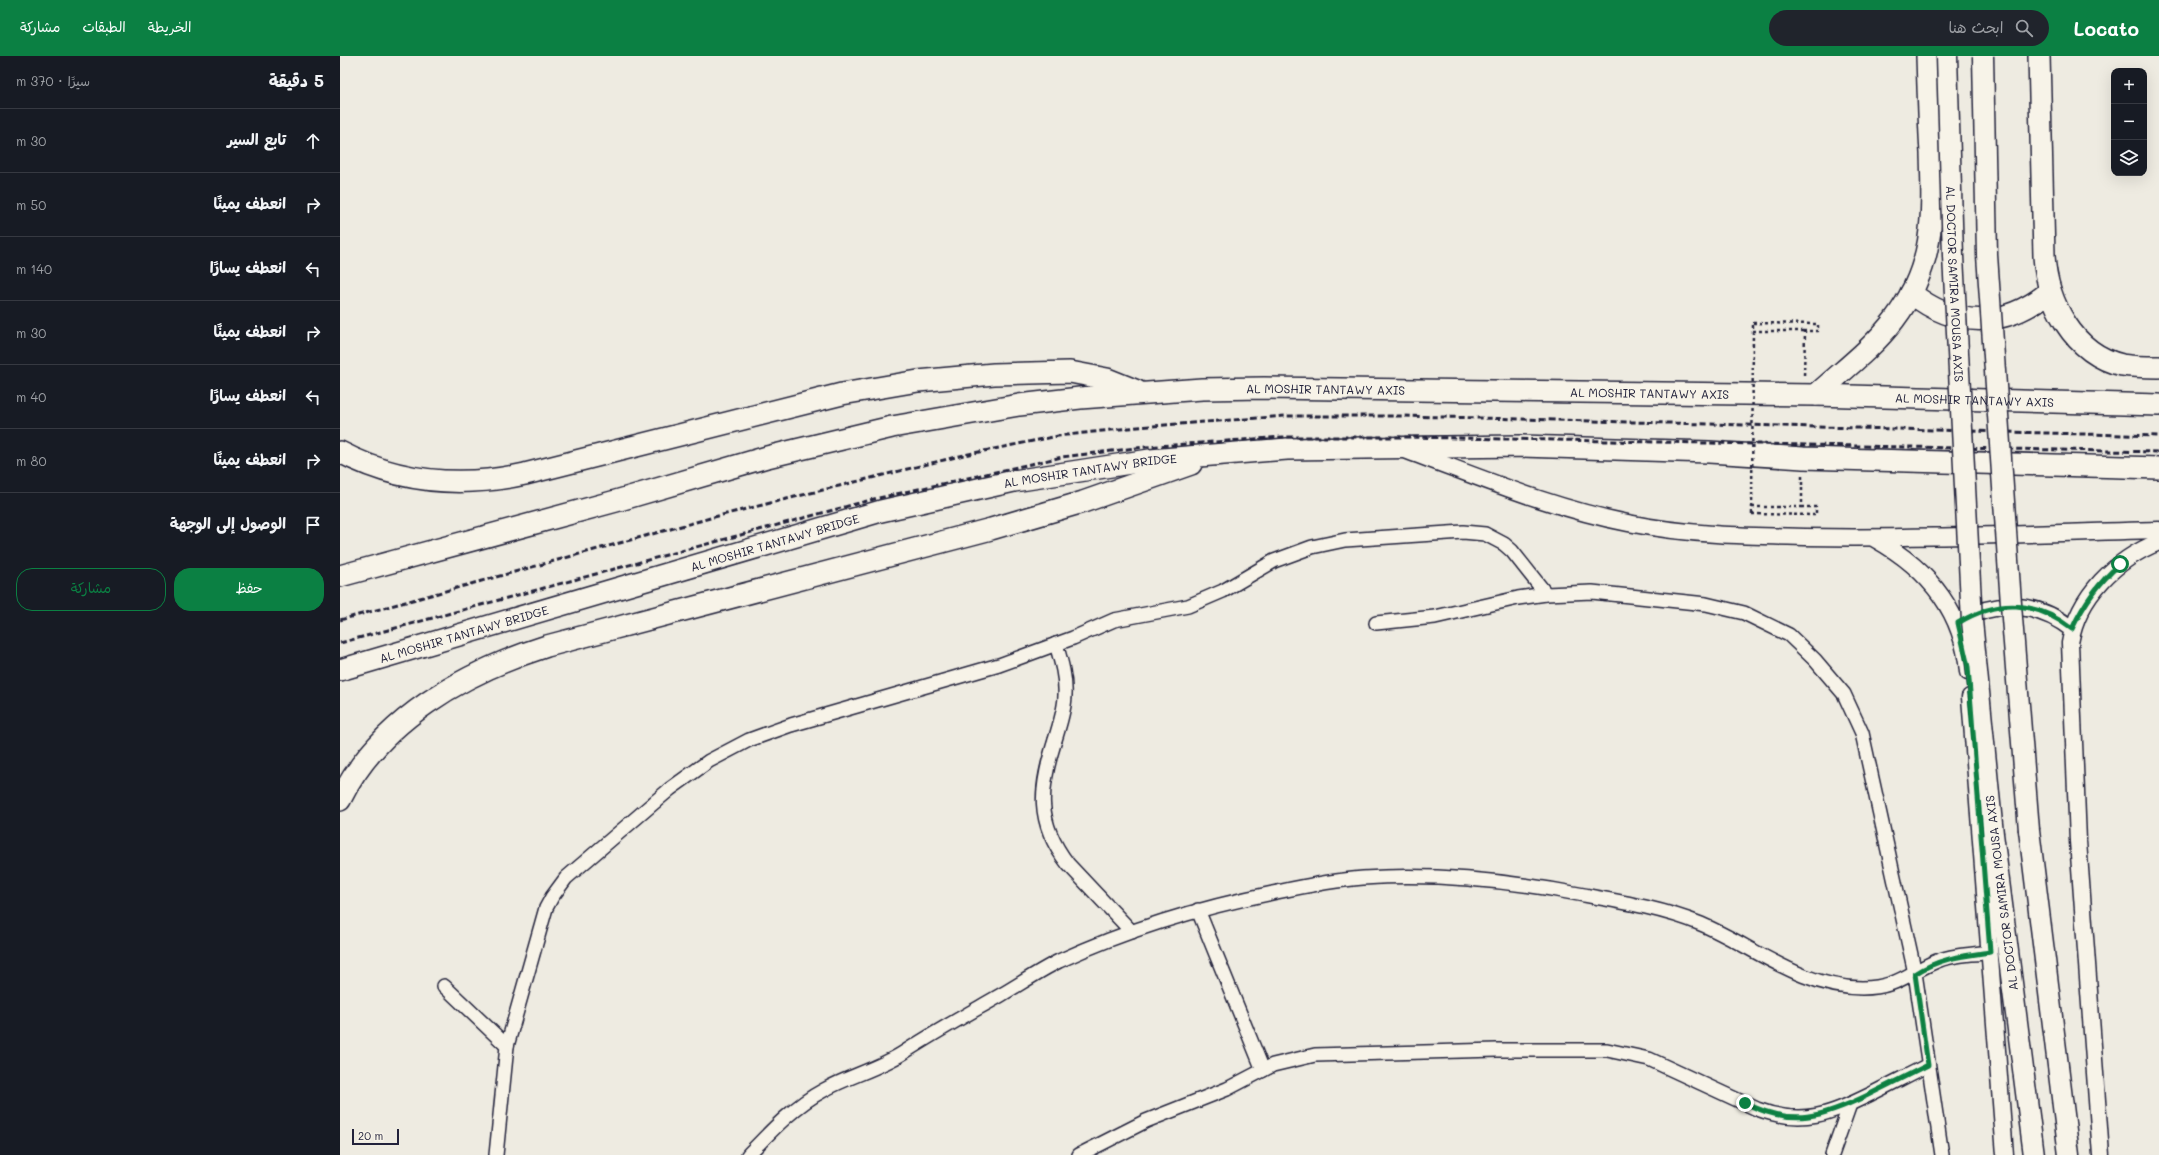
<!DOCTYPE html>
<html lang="ar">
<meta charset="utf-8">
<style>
body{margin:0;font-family:Mali,"Playpen Sans Arabic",sans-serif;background:#20242c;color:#f1f3f6;direction:rtl}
.controls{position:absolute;right:12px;top:12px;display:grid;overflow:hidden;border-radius:8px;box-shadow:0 4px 16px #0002}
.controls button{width:36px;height:36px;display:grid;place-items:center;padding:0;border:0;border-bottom:1px solid #363941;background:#171b24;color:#f1f3f6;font:20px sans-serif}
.scale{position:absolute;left:12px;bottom:10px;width:47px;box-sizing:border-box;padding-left:4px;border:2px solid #22223b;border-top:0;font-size:11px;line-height:14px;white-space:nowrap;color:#22223b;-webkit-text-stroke:3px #f7f3e8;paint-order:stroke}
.stop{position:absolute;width:12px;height:12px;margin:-9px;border:3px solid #0b8043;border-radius:50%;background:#fff}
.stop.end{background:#0b8043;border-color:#fff;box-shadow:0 1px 4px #0008}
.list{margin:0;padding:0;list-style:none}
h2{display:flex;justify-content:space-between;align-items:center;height:52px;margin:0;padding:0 16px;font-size:17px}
h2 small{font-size:13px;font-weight:400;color:#9ea1a6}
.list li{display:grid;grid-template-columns:26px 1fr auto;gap:12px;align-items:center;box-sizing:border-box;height:64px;padding:0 16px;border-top:1px solid #363941}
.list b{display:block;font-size:15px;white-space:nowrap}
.list em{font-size:13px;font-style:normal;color:#9ea1a6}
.actions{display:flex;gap:8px;padding:12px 16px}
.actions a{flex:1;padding:9px 0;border:1px solid #0b8043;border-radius:16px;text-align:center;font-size:14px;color:#0b8043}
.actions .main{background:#0b8043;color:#fff}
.icon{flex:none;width:22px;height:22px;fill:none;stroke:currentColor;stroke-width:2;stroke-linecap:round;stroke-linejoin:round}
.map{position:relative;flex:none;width:1819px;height:1099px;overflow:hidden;direction:ltr}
header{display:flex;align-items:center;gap:24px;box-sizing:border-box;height:56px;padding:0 20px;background:#0b8043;color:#fff}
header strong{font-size:19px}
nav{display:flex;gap:22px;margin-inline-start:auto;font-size:14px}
.search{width:280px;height:36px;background:#20242c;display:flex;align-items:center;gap:10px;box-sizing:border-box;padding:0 14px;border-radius:22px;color:#9ea1a6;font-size:15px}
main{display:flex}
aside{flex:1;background:#171b24}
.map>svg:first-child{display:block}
</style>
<header>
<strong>Locato</strong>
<div class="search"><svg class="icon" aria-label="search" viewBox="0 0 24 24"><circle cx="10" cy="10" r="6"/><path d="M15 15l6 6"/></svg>ابحث هنا</div>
<nav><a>الخريطة</a><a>الطبقات</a><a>مشاركة</a></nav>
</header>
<main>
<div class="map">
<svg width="1819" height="1099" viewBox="0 0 1819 1099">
<rect width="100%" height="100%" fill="#eeebe1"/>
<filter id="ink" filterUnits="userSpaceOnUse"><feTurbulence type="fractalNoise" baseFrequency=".025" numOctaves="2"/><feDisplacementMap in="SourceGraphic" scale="8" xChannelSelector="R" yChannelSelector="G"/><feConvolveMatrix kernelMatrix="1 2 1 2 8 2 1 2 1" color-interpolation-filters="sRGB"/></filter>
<g filter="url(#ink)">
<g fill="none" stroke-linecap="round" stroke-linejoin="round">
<g stroke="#22223b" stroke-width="16">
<g id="minor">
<polyline points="1036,567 1095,561 1178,542 1206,538 1252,536 1366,548 1404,557 1449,579 1475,604 1504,638 1522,677 1575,917 1602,1099"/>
<path d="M716 588C721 605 726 621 725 639 725 654 719 670 715 684 700 732 695 765 728 808L792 876"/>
<polyline points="858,854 923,1014"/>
<polyline points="104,930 167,990"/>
<polyline points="156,1099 167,990 206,852 212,841 226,822 330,733 369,705 409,684 451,669 659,609 733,582 774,564 848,550 883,535 934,505 972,491 1005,484 1123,476 1145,478 1164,488 1172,495 1206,538"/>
<path d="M408 1099C431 1075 454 1050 484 1034 509 1020 538 1013 563 997 595 976 628 958 661 939 680 928 699 915 719 905 788 873 862 851 937 836 965 830 994 824 1023 822 1096 817 1172 825 1244 839 1283 846 1324 853 1361 868 1413 890 1462 932 1522 932 1557 932 1568 917 1597 905 1613 898 1632 899 1649 896"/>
<path d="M739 1099 806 1065 887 1033 933 1009 975 999 1157 994H1267L1309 1003 1417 1053C1463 1070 1490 1058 1531 1038 1550 1028 1569 1019 1588 1009"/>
<polyline points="1492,1099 1510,1048"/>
</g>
</g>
<g stroke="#22223b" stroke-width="19">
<g id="tertiary">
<path d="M1065 394C1139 421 1211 452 1288 467 1347 479 1405 480 1465 481 1583 483 1701 477 1819 474"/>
<path d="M1535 483C1587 512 1623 554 1628 616"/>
<path d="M1622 564C1659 543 1699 547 1732 573"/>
<polyline points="1630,641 1665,1099"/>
<path d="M1761 1099 1738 785 1730 587C1738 540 1776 503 1819 486"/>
</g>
</g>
<g stroke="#22223b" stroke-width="23">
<g id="primary">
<polyline points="1689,774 1729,1099"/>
<polyline points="1653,778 1694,1099"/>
</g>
</g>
<g stroke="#22223b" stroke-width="24">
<g id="trunk">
<path d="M1699 0 1704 200C1707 246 1733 298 1782 309 1794 311 1807 311 1819 311"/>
<path d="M1571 237C1616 273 1666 272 1710 235"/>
<path d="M1476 339C1502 315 1532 293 1554 264 1595 210 1593 161 1591 97 1589 65 1588 32 1587 0"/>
<path d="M0 396C59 427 121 432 185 418L502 338 578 325 654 318 730 316 767 323 797 335"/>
<path id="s1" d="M0 520 276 445 427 401 552 371 679 349 740 342 862 333 924 332 1476 339 1819 349"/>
<path id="s2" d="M0 614 541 455 674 425 810 404 947 393 1182 390 1369 396 1463 402 1819 412"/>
<path d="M0 744C39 664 125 616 207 590L651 473 743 446 851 408"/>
</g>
</g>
<g stroke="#22223b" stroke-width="2.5" stroke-dasharray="3 3" stroke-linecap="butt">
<polyline points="1413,267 1478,268 1478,275 1465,275 1464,321"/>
<polyline points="1413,275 1465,275"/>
<polyline points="1412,451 1462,451"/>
<polyline points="1412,458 1476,459 1476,451 1462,451 1462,419"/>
</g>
<use href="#minor" stroke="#f7f3e8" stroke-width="13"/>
<use href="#tertiary" stroke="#f7f3e8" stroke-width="16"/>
<use href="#primary" stroke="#f7f3e8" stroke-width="20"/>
<use href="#trunk" stroke="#f7f3e8" stroke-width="21"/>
<g stroke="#22223b" stroke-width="3" stroke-dasharray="6 3" stroke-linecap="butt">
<polyline points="0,564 374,461 624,399 718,380 798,371 946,360 1065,360 1819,380"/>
<polyline points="0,587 534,443 722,401 805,391 943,381 1066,381 1819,396"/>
</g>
<g stroke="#22223b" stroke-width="23" stroke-linecap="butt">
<g id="primary-bridge">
<path id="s3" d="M1607 0 1613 200 1632 565 1653 778"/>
<polyline points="1643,0 1647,199 1672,562 1689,774"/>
</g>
</g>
<polyline stroke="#22223b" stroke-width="2.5" stroke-dasharray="3 3" stroke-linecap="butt" points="1412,458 1413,267"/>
<use href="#primary-bridge" stroke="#f7f3e8" stroke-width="20"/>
</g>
</g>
<g fill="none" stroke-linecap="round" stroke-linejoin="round" filter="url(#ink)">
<path stroke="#0b8043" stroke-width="5" d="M1405 1047C1452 1071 1483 1061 1528 1039 1548 1029 1568 1019 1588 1009L1575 918C1599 902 1622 900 1650 896L1628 611 1618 567C1658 543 1695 544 1732 573 1744 547 1758 527 1780 508"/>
</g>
<g text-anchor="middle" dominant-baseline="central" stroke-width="4" stroke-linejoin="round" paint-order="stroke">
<g font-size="12" fill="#22223b" stroke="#f7f3e8">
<text stroke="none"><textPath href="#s3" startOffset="228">AL DOCTOR SAMIRA MOUSA AXIS</textPath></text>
<text stroke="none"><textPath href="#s1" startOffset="1008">AL MOSHIR TANTAWY AXIS</textPath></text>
<text stroke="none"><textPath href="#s1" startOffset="1332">AL MOSHIR TANTAWY AXIS</textPath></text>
<text stroke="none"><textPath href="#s1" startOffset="1657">AL MOSHIR TANTAWY AXIS</textPath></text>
<text stroke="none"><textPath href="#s2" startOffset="777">AL MOSHIR TANTAWY BRIDGE</textPath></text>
<text stroke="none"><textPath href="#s2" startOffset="453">AL MOSHIR TANTAWY BRIDGE</textPath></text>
<text stroke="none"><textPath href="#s2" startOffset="129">AL MOSHIR TANTAWY BRIDGE</textPath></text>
<text transform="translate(1661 837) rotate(-97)">AL DOCTOR SAMIRA MOUSA AXIS</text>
</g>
</g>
</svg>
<div class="controls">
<button>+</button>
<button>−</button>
<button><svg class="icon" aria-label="layers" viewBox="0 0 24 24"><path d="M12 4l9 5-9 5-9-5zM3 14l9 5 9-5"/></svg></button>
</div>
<div class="scale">20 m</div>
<div class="stop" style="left:1780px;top:508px"></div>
<div class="stop end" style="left:1405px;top:1047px"></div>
</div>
<aside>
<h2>5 دقيقة<small>سيرًا · 370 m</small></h2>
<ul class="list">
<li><svg class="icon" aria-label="ahead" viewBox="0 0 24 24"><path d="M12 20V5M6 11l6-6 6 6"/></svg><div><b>تابع السير</b></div><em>30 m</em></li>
<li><svg class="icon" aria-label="right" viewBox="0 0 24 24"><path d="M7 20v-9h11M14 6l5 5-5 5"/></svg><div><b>انعطف يمينًا</b></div><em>50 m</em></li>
<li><svg class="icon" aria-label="left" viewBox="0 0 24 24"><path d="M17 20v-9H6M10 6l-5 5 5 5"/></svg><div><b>انعطف يسارًا</b></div><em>140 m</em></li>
<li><svg class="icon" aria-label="right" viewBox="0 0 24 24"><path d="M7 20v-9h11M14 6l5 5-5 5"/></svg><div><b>انعطف يمينًا</b></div><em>30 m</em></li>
<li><svg class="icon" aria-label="left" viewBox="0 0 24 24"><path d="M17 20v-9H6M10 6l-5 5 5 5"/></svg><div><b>انعطف يسارًا</b></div><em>40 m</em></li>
<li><svg class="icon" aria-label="right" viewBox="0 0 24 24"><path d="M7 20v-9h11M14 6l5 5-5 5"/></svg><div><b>انعطف يمينًا</b></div><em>80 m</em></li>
<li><svg class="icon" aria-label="arrive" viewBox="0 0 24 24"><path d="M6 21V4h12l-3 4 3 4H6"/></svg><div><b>الوصول إلى الوجهة</b></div></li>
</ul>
<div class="actions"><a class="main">حفظ</a><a>مشاركة</a></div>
</aside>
</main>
